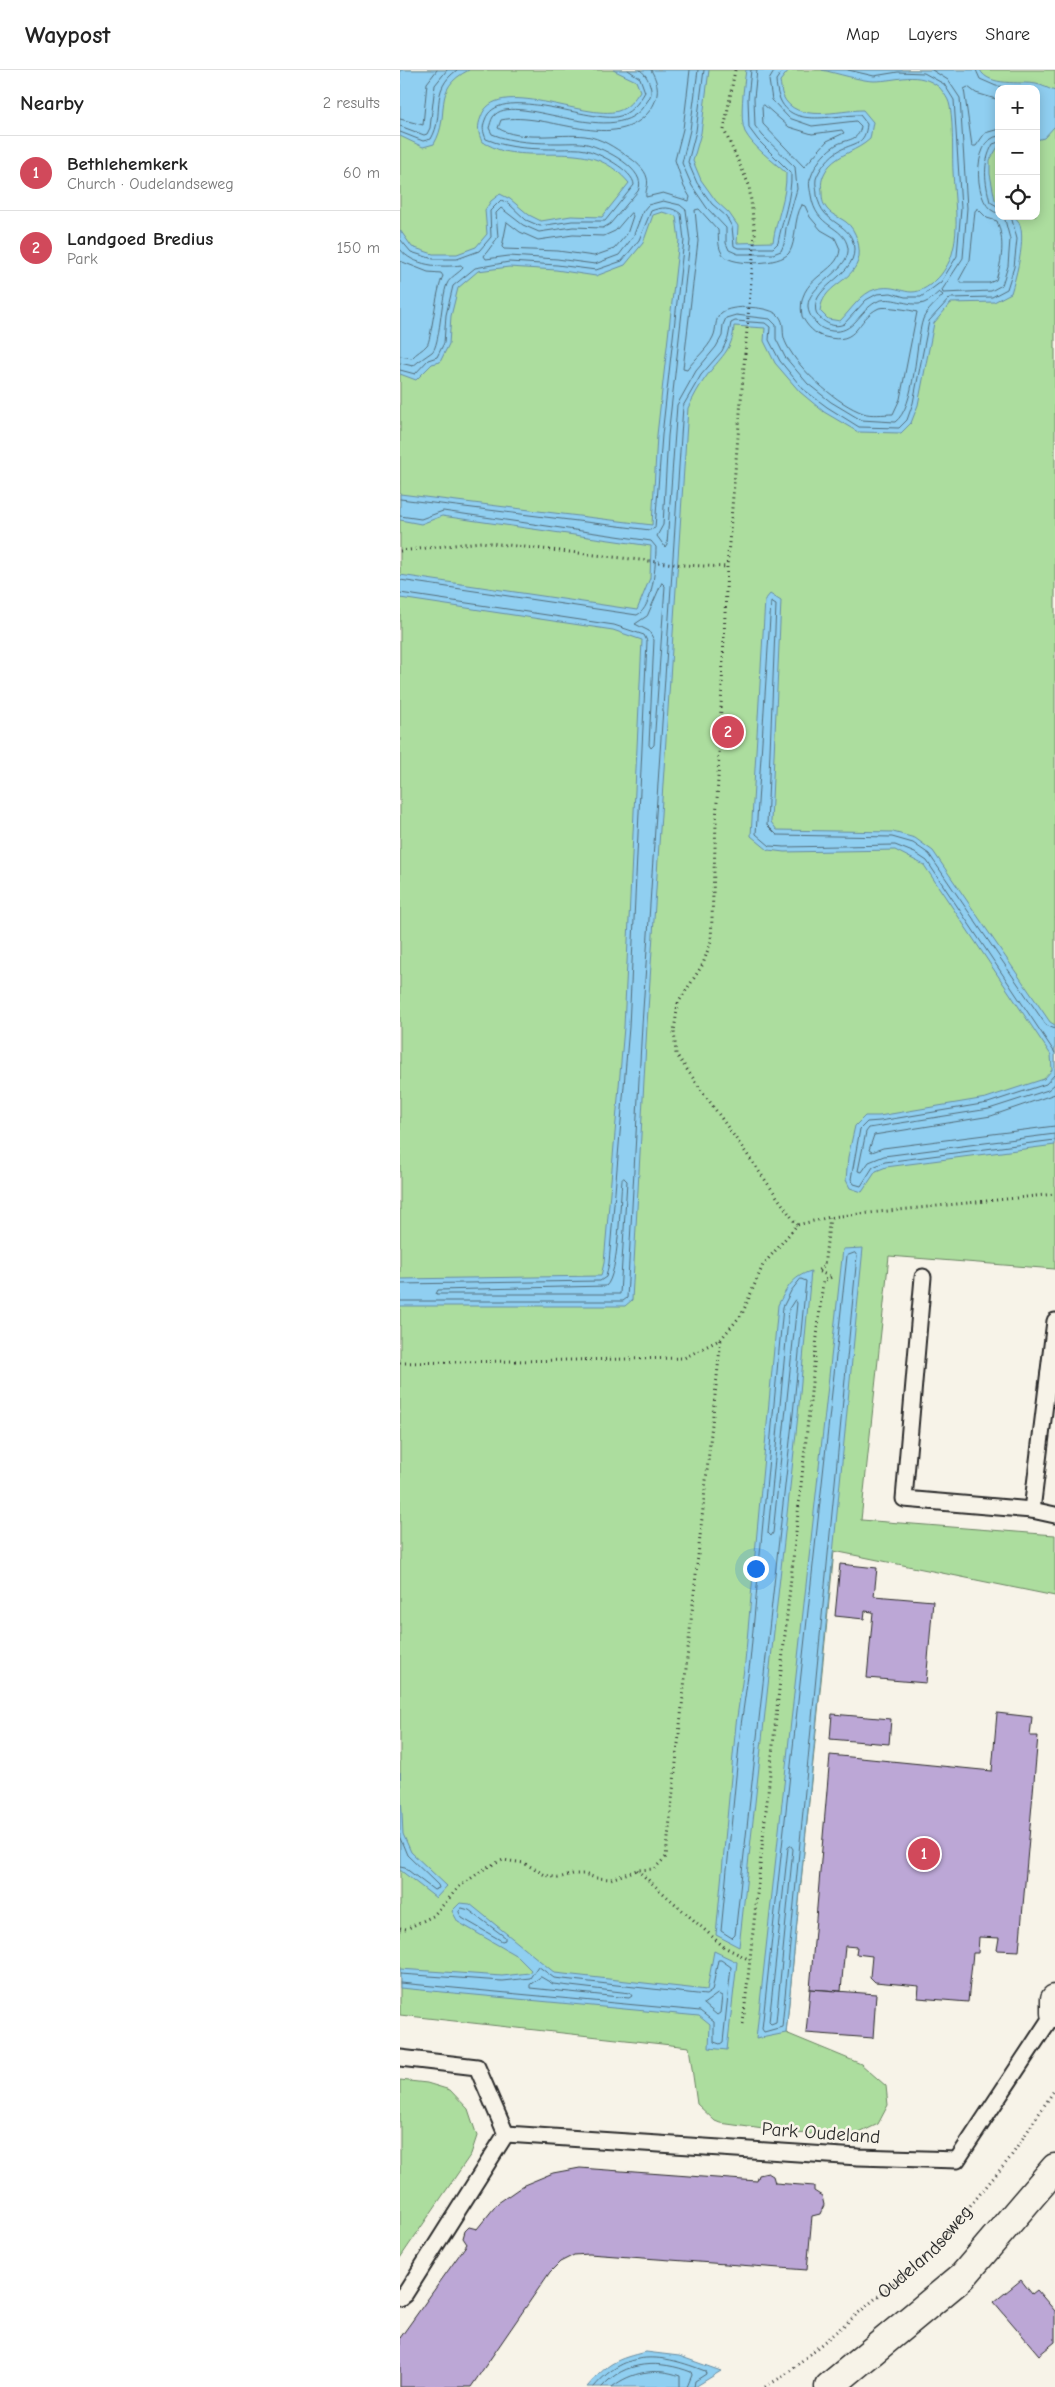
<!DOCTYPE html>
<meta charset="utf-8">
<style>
body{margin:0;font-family:"Comic Neue",sans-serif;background:#f2f2f2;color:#222}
.controls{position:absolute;right:15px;top:15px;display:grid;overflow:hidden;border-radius:10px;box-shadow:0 2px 12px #0003}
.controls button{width:45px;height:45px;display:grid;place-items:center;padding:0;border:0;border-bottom:1px solid #e0e0e0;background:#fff;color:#222;font:25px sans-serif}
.you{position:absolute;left:355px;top:1498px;width:18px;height:18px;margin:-12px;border:4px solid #fff;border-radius:50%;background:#1a73e8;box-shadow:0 0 0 8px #1a73e833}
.badge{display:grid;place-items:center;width:32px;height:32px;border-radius:50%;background:#d1495b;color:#fff;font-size:16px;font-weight:700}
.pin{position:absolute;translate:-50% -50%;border:2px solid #fff;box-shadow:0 1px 5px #0006}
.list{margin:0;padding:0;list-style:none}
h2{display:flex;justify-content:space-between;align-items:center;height:65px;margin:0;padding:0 20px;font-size:21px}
h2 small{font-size:16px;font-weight:400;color:#767676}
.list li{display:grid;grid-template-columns:32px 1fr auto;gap:15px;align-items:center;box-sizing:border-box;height:75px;padding:0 20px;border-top:1px solid #e0e0e0}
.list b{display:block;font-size:19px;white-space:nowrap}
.list p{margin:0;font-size:16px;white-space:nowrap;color:#767676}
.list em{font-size:16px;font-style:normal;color:#767676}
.icon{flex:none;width:28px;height:28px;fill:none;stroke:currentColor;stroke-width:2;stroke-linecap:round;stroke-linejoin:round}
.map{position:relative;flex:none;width:655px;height:2317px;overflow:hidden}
header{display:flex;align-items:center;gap:30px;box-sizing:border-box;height:70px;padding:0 25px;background:#fff;border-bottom:1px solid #e0e0e0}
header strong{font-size:24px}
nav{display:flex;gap:28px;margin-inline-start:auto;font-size:18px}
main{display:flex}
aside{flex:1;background:#fff}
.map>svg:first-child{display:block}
</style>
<header>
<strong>Waypost</strong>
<nav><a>Map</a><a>Layers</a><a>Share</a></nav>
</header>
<main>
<aside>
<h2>Nearby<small>2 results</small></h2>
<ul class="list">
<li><span class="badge">1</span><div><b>Bethlehemkerk</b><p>Church · Oudelandseweg</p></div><em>60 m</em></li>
<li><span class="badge">2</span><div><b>Landgoed Bredius</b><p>Park</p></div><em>150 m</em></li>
</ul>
</aside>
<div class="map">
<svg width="655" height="2317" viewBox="0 0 655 2317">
<rect width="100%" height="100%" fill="#f7f3e8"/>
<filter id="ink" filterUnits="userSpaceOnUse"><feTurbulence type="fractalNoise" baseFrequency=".02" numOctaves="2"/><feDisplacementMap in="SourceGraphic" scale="10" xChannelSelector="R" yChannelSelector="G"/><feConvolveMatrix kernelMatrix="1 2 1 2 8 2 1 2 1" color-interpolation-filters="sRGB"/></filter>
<g filter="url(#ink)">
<g fill="#acdd9e" stroke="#6c8464" fill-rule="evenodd">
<path d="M0 0H655V1199L489 1186 461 1450 655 1465V1526L434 1481 386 1963 461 1994 486 2016 488 2035 478 2054 453 2066 392 2063 320 2053 315 2051 297 2034 289 1977 0 1945ZM599 19H636V146H599Z"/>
<polygon points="0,2010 27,2013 50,2020 68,2039 77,2066 71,2084 0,2188"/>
</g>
<g fill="#90cff1" stroke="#688da2">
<path d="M0 0H69C30 19 52 43 34 74L23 77 0 66Z"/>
<path d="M213 0H309L301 63 293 91 301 110 316 131 329 143 338 156 337 173 373 172C376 149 387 127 386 103 372 90 354 78 345 62 339 49 344 14 346 0H389L380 11C381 15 381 22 383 26 396 54 439 40 463 40L473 52 470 69C457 81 441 83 429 96 423 104 420 112 422 121 422 126 422 132 425 136 430 145 438 146 446 152 456 159 462 179 458 191 450 214 423 214 420 241L428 249 440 251C451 240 461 223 476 219 503 212 508 235 536 210 542 205 550 192 552 184 560 158 554 128 553 101 552 85 554 43 548 30 546 26 542 20 539 17 518 0 497 11 474 11 462 11 436 3 422 0H580C589 17 620 11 636 14 642 15 649 19 655 21V56L644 68 636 70V19H599V75L590 90V104L595 130 599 134V146C603 146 610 145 614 147 631 156 615 210 611 223L594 232 551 233 534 253 518 335 511 353 501 363 458 362 424 342 400 322 375 293 364 271 365 258 334 256C333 281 319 288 306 307 299 316 293 328 288 338L247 955 232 1230 225 1236H0V1209L201 1206 204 1193 224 957 242 570 213 560 0 528V505L237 540 250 508 251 476 42 446 21 454 0 450V424L252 455 257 365 279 170 276 146 262 142 253 145 243 173 225 195 196 206 156 200 109 197 78 201 58 218 51 246 49 274 40 292 32 294 16 310 0 304V160L12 177 33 184H57L76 177 87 164 85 140 91 131 100 124 110 129 129 145 141 151 171 146 202 147 229 113C193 70 150 91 103 81 96 79 89 75 82 72 78 62 77 57 81 47 95 4 186 51 218 41 228 38 234 30 240 21L236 11Z"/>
<polygon points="370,524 381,531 371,752 377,760 493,762 515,768 533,781 650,952 655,955 655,1075 486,1097 476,1101 462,1122 450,1118 446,1110 448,1087 455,1056 465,1046 479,1046 586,1028 644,1009 652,1000 651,985 524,795 495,780 384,782 368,780 351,766 365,530"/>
<polygon points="463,1178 386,1963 356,1969 443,1179"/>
<path d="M411 1201 398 1345 339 1877 316 1865 336 1654 345 1592 378 1235C387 1218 392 1207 411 1201Z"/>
<polygon points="0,1702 3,1764 11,1782 47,1816 36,1828 0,1800"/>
<polygon points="60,1833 70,1834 155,1903 307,1920 314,1881 337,1892 327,1980 309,1978 310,1955 299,1946 0,1918 0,1899 102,1906 129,1903 131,1900 117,1886 58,1852 52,1841"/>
<path d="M246 2282 279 2286 321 2301 295 2317H187C208 2293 216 2289 246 2282Z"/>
</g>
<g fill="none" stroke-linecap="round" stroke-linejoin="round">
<g stroke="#536d7a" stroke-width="1">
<path d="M240 0C246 4 250 12 251 20 252 26 247 32 243 37 212 80 112 19 93 47 91 50 90 55 89 58L92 64C114 73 137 73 160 73 169 73 179 72 187 74 203 78 249 100 238 121L210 154 203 158 173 157 139 162 123 155 101 138 96 143 98 167 84 186 86 189 109 186 157 189 195 194 219 185 233 167 243 141 248 135 263 131 280 135 286 140 290 171 268 366 263 455 257 466 265 477 267 474 277 335 296 301 316 277 322 266 323 255 326 248 336 245 370 249 376 255V269L385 287 408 314 431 332 461 350 495 352C516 337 515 272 523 249 527 240 537 232 543 225L539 222C535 225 530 231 524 233 508 238 491 224 476 232 459 241 454 264 432 261 426 260 422 259 418 255 383 221 451 206 448 178 444 154 416 160 411 125 410 119 408 113 411 107 415 95 423 84 433 77 444 68 459 73 461 56L456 51 412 56 389 48 372 30 369 10 375 0"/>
<path d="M251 0C259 14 260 25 251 39 217 86 147 40 101 50L98 58C119 72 160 63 185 66 201 68 214 77 227 86 235 91 245 99 247 108 249 115 245 121 246 127L263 123 289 131 290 127 284 117 275 90 283 59 290 0"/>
<polyline points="298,0 290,60 282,93 292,116 307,138 326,158 326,173 329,180 338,184 373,184 381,181 384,174 386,158 397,119 395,97 363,66 355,56 354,28 357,0"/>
<path d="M304 0 296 61 288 92 297 113 312 134 326 146 332 157 334 176 338 178H373L378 173C382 150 392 127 391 103L358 70 349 58 348 28 351 0"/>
<path d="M383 0 376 10C379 63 425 45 460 45L467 54C465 75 456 72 440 80 430 85 419 99 416 109 415 114 417 120 417 125 422 157 453 151 454 179 455 208 406 217 417 245 424 252 433 259 444 254L466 230 477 224 491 223 505 227H521L541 212 557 186 561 138 554 30 544 14 524 3 498 2 474 6 448 0"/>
<polyline points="532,0 548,10 560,28 567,138 563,188 542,220 543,223 591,221 602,215 608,196 610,169 604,146"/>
<polyline points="576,0 580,9 596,16 632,19"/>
<polyline points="599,30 576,23 568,17 564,19 572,76 576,76 585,63 599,59"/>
<polygon points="364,35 389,57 412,64 442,60 444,63 427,71 404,97 363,54 362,37"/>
<polyline points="0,49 23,55 27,13 37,0"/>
<polyline points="0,56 24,65 27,64 30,58 35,15 47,0"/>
<path d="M0 62 23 71 31 69C46 43 28 21 57 0"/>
<path d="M599 66C570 68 573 142 599 143"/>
<path d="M599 72 593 74C582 94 585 111 590 132L599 137"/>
<path d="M402 135 405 136 410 147 421 160 435 168 440 179C439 204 395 206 402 246 406 255 415 265 425 267 460 276 455 249 479 238 485 236 511 240 517 242L500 329 493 344C484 344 471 346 463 343 438 334 404 304 391 282 388 278 385 272 384 268 382 260 385 254 379 246 371 236 331 234 321 243 314 250 317 259 313 267 307 280 295 288 287 300L283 299 298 171 295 140 299 139 318 160C319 169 317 178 324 186 334 196 380 195 389 183 397 171 393 149 402 135Z"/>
<path d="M578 139 587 148 597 151C605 171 602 190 596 210L589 213H561L559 210 570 190 575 141Z"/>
<polygon points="231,143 233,146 227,164 214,179 194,186 158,181 104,179 102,177 107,152 120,162 138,170 173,165 204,166 215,161"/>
<path d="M0 169 11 182 33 189H57L79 181 91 167 90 141 101 130 108 133 126 150 140 156 172 151H205L234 115C234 101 199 83 186 80 178 78 167 79 159 79 134 79 110 79 86 69 83 61 82 58 85 50 97 13 186 51 216 47 229 45 239 33 245 22L240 8 228 0"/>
<path d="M0 179C12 196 42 198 61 195L63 198C59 203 50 207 47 214 41 228 40 276 32 282 25 287 20 290 13 296L0 293"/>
<path d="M0 191 28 202 41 203 43 206C36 219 31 272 27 275 23 280 16 283 12 288L0 286"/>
<path d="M0 300 15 304 28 290 37 287 44 273 46 245 53 216 75 198 109 192 157 195 196 200 222 191 239 170 251 141C261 137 272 136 281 144L284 170 262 365 255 458 250 460 0 429"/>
<path d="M0 446 21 449 43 441 251 471 256 477C256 493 253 538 237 545L0 510"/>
<polygon points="262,513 265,516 254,675 251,678 249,675 254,570 249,561 235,554 247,546"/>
<polyline points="0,523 214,555 244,565 247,571 229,957 209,1193 206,1207 200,1211 0,1214"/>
<polyline points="655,959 646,955 529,784 513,773 492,767 377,765 367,755 376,535 371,532 356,764 370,776 384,777 495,775 515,783 527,791 655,983"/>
<polyline points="655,1004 646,1014 588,1033 480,1051 467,1052 460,1059 451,1109 454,1114 461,1116 473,1097 485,1092 655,1070"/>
<polyline points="655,1014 648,1020 589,1039 469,1058 466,1062 458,1101 462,1102 469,1092 484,1086 655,1064"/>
<polyline points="655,1024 591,1046 474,1065 469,1080 472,1082 483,1078 655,1056"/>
<path d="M224 1108 227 1111 220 1224H36L38 1220 206 1216C219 1205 220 1130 222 1110Z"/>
<polygon points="455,1183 457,1186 382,1957 364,1962 362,1959 447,1186"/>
<polygon points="401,1209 406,1211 393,1344 335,1865 332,1868 321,1861 341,1655 350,1592 383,1237 391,1221"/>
<polygon points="395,1230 397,1233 373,1463 371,1466 368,1463 389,1239"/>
<polyline points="0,1231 223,1231 227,1228 242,955 283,336 301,305 322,281 328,268 331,253 335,251 365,253 370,257 369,270 380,291 403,319 427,337 459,357 499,358 507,350 513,333 529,251 550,228 592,227 607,219 614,197 617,169 611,146"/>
<polyline points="0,1768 7,1785 38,1815 39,1818 34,1820 5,1798 0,1797"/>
<polygon points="391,1776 393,1779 376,1952 371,1954 369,1952 388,1778"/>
<polygon points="62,1838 69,1840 105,1867 105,1870 102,1871 62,1848 59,1842"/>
<polyline points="0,1904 102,1911 130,1908 138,1896 154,1908 306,1925 312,1921 318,1890 321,1890 331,1897 323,1972 320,1974 314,1972 314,1952 300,1941 0,1913"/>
<polygon points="141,1907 153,1914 230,1923 232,1926 229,1928 130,1918 130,1915"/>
<polygon points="318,1924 322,1926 320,1943 317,1945 304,1934"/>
<path d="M194 2317C227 2278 262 2284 305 2301L306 2304 295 2311 294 2317"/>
<path d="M202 2317C225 2290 260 2290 291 2302L292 2305 287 2317"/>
<path d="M212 2317C231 2302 256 2297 280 2306V2317"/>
</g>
</g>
<g fill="#bca7d6" stroke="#2b2b2b">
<polygon points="440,1494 477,1498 474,1526 533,1531 526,1613 467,1608 473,1542 465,1541 464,1549 435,1546"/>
<polygon points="597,1643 632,1647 630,1666 638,1666 619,1881 597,1880 599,1868 579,1867 578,1883 573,1883 568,1932 518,1928 519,1916 475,1912 470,1907 472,1886 456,1884 457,1877 445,1876 441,1921 410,1919 430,1685 592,1701"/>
<polygon points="432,1644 491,1649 489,1674 430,1669"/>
<polygon points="410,1919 476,1924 473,1968 406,1963"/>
<polygon points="180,2098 357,2111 359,2105 368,2103 373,2106 375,2113 414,2116 414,2121 422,2126 424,2135 420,2144 412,2146 407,2200 189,2184 174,2185 160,2192 150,2202 71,2317 0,2317 0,2268 67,2174 63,2168 65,2161 69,2157 77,2159 98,2133 124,2115 153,2103"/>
<polygon points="621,2210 632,2224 637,2220 655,2241 655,2272 639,2285 594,2232"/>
</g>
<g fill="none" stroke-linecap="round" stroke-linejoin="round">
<g stroke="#2b2b2b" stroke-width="19">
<g id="lane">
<polyline points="523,1207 504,1429 632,1440 655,1445"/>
<polyline points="632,1440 655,1251"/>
<polyline points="0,1988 77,1997 106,2064"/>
<polyline points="106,2064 458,2087 557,2090 654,1943"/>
<polyline points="0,2228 5,2224 106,2064"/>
</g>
</g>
<g stroke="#2b2b2b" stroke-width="31">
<polyline id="street" points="655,1929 655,1943"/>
</g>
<g stroke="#2b2b2b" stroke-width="31">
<polyline id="secondary" points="429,2317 563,2206 655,2098"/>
</g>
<g stroke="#2b2b2b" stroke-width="3" stroke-dasharray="1 4" stroke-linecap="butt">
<polyline points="335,0 324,60 349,115 355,164 327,497 311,871 303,894 278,933 274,961 276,984 397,1155"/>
<polyline points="0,481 81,472 284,495 327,497"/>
<polyline points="0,1293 284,1288 321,1269 342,1244 363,1195 397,1155 430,1147 655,1124"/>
<polyline points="237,1800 324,1877 350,1890"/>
<polyline points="0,1858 6,1859 33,1846 60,1816 87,1797 103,1790 124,1793 145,1805 158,1808 173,1804 184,1804 196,1808 211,1809 237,1800 254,1799 266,1787 321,1269"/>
<polyline points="343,1954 423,1211 432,1207 417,1201 424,1197 430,1147"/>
<path id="s1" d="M365 2317 385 2305 534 2179 610 2088 655 2019"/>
</g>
<use href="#lane" stroke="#f7f3e8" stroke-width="15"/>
<use href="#street" stroke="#f7f3e8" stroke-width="28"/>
<use href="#secondary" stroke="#f7f3e8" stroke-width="28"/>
</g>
</g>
<g text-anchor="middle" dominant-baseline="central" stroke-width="5" stroke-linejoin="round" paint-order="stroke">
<g font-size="19" fill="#2b2b2b" stroke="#f7f3e8">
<text transform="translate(421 2063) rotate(4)">Park Oudeland</text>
<text stroke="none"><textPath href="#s1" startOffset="210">Oudelandseweg</textPath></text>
</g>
</g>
</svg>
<div class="controls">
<button>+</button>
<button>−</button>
<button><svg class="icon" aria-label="locate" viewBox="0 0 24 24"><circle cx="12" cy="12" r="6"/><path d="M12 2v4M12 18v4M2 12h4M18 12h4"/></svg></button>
</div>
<div class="you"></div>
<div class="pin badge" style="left:524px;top:1784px">1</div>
<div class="pin badge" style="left:328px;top:662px">2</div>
</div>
</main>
